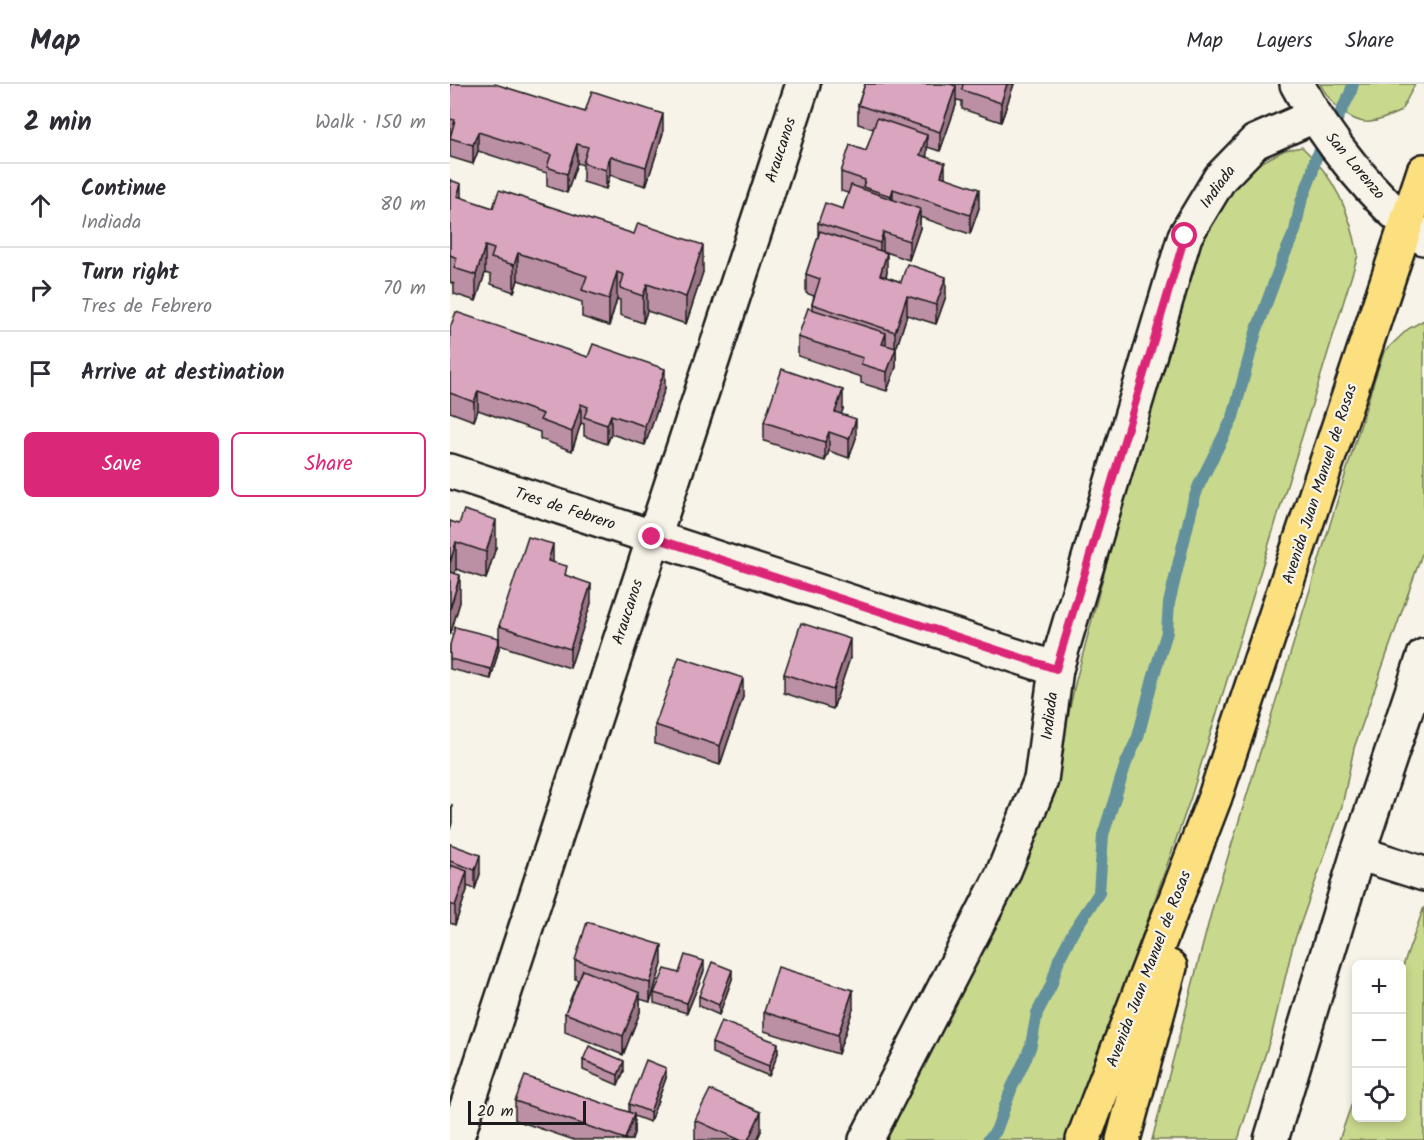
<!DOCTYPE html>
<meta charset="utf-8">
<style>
body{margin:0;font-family:Kalam,sans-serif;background:#f7f7f7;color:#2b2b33}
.controls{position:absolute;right:18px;bottom:18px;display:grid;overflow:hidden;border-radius:9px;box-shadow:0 3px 9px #0003}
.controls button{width:54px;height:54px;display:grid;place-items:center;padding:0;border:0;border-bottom:2px solid #e1e1e2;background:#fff;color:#2b2b33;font:30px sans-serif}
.scale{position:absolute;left:18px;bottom:15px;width:118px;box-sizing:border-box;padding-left:6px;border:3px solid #1c1c1c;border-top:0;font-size:16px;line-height:21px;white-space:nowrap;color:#1c1c1c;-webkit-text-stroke:4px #f7f3e8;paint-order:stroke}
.stop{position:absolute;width:18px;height:18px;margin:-14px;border:4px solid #db2777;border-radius:50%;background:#fff}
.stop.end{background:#db2777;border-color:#fff;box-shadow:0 2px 6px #0008}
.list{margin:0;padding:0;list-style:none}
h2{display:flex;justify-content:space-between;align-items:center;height:78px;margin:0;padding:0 24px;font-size:26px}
h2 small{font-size:20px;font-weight:400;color:#7c7c81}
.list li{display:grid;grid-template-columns:39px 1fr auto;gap:18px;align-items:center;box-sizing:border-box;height:84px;padding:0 24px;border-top:2px solid #e1e1e2}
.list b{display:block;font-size:22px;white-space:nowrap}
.list p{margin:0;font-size:20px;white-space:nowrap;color:#7c7c81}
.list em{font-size:20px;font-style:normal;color:#7c7c81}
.actions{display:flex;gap:12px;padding:18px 24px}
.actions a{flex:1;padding:14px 0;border:2px solid #db2777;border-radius:9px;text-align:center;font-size:21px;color:#db2777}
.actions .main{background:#db2777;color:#fff}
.icon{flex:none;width:33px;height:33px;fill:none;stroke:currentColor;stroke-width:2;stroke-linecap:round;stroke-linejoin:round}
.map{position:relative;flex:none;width:974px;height:1056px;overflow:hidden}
header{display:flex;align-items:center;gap:36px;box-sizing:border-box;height:84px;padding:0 30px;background:#fff;border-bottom:2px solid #e1e1e2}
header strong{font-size:28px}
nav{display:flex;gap:33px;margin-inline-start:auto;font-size:21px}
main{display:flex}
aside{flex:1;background:#fff}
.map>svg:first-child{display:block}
</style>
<header>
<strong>Map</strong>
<nav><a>Map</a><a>Layers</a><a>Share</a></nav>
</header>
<main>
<aside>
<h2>2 min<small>Walk · 150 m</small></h2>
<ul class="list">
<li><svg class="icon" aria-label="ahead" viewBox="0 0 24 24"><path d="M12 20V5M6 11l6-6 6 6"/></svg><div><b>Continue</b><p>Indiada</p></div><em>80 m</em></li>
<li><svg class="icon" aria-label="right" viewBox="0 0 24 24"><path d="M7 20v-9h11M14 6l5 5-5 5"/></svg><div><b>Turn right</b><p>Tres de Febrero</p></div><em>70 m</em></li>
<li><svg class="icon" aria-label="arrive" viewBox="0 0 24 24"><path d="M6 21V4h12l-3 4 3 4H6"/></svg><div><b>Arrive at destination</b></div></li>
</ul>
<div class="actions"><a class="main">Save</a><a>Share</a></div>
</aside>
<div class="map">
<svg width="974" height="1056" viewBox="0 0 974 1056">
<rect width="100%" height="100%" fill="#f7f3e8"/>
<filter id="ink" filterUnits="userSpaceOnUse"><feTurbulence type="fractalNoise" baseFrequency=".0167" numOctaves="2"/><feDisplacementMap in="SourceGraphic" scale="12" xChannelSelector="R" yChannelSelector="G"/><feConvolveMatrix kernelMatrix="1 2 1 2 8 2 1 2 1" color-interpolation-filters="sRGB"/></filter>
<g filter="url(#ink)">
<g fill="#c8d88d" stroke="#727a54" stroke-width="1.5">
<path d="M870 0H965L951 27C942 31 931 37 920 38 900 40 879 17 870 0Z"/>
<path d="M852 63C885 93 900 128 908 171L741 713 659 946 617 1056H436L602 711 624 604 730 199 764 133 788 98 810 79 835 66Z"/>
<polygon points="974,236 974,464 904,664 892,722 843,861 822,949 788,1056 702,1056 764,818 925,294 934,268 958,245"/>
<polygon points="974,823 974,1056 889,1056 906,1008 906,1034 952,1034 952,885"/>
</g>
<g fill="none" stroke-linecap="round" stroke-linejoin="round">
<g stroke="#63909d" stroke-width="12">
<polyline points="880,49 900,10 903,0"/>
<polyline points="538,1056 546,1047 562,1003 576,974 581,961 587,929 601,902 609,875 623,848 649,809 653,751 676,679 688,653 703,594 717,548 719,519 744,415 749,401 783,333 806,248 833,174 845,147 851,118 862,90 865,76 872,63"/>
</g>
<g stroke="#1c1c1c" stroke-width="38">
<g id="minor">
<path d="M847 0C876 56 924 115 974 154"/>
<polyline points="0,387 606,585"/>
<polyline points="908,769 974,790"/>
<polyline points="6,1056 353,0"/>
<polyline points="416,1056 552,792 591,696 606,585 735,152 770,94 805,58 864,32"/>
<polyline points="821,1056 908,769 974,572"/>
</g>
</g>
<g stroke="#1c1c1c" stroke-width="38">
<g id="primary">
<polyline points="633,1056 765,713 974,87"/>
<polyline points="673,1056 720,883"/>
</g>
</g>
<use href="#minor" stroke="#f7f3e8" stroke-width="33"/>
<use href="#primary" stroke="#fce080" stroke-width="33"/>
</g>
<g fill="#bb8fa4" stroke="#1c1c1c" stroke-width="1.5">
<polygon points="0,0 135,28 213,49 196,102 160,91 156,105 133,98 133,81 127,79 117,109 97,102 97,89 28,67 23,80 0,73"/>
<polygon points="415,0 564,0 551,38 512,25 512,17 506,16 506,21 490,67 477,63 476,72 495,93 529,124 520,150 470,133 470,144 459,176 433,167 437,188 436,193 496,212 486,240 457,231 446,265 446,283 437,307 411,299 411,293 348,272 348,253 362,225 362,220 364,212 356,209 356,190 368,153 368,139 393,125 398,109 391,107 391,88 416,67 424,45 408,40 408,21"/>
<polygon points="0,96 11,114 43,124 253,188 236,240 197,227 193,239 170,231 170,216 167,215 159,242 132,233 132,218 68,196 64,208 41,200 41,191 35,189 26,217 4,210 4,200 0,198"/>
<polygon points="0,244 215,304 195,361 161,350 157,360 134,352 134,340 131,339 122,367 90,355 90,348 28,326 24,337 0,328"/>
<polygon points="393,325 391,330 406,354 399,374 379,367 375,377 314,357 314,338"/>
<polygon points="0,437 46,463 36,495 6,485 5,489 10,518 0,551"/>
<polygon points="103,478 117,492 141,519 120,584 49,561 49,542"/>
<polygon points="0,561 49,564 41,595 0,585"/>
<polygon points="400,574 383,625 334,609 334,590"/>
<polygon points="293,613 270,681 205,660 205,641"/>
<polygon points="0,760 30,790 25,805 17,802 17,806 5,841 0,839"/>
<polygon points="125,876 212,880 200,918 190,915 190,928 173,971 115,948 115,929 128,896 125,895"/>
<polygon points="254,887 237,929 204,919 204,909 229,889"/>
<polygon points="282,895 269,931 249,922 249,912"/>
<polygon points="403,925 388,970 314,947 314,928"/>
<polygon points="262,959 328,969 319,992 262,969"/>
<polygon points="133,976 174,987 168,1001 133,986"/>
<polygon points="216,994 200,1038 184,1032 184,1049 182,1056 124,1056 65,1036 65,1017 179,1028 179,1020"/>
<polygon points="245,1036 311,1047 307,1056 248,1056 245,1055"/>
</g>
<g fill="#997486" stroke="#1c1c1c" stroke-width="1.5">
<polygon points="557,0 564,0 551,38 551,19"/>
<polygon points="506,2 506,21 490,67 490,48"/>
<polygon points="213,30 213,49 196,102 196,83"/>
<polygon points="28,48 28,67 23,80 23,61"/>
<polygon points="477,51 477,70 470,90 470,71"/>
<polygon points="127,60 127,79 117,109 117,90"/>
<polygon points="160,72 160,91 156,105 156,86"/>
<polygon points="495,79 495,98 491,92"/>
<polygon points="11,100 11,127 7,112"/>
<polygon points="443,105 443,124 441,131 441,112"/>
<polygon points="529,105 529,124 520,150 520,131"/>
<polygon points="470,125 470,144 459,176 459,157"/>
<polygon points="433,148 433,167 430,178 430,159"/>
<polygon points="253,161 253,188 236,240 236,213"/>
<polygon points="35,162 35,189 26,217 26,191"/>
<polygon points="68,169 68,196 64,208 64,181"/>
<polygon points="437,169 437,188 430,210 430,191"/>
<polygon points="167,188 167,215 159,242 159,215"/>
<polygon points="496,193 496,212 486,240 486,221"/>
<polygon points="197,200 197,227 193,239 193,212"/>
<polygon points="457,212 457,231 446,265 446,283 437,307 437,288 445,266 445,248"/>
<polygon points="436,249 436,268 432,260"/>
<polygon points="215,285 215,304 195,361 195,342"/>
<polygon points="393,306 393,325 385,347 385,328"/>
<polygon points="28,307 28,326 24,337 24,318"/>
<polygon points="131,320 131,339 122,367 122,348"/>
<polygon points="161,331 161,350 157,360 157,341"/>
<polygon points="406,335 406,354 399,374 399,355"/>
<polygon points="379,348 379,367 375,377 375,358"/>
<polygon points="46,436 46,463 36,495 36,468"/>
<polygon points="6,458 6,485 0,505 0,479"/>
<polygon points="103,460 103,479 98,477"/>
<polygon points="10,491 10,518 0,551 0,525"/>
<polygon points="141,500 141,519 120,584 120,565"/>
<polygon points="49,554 49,564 41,595 41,585"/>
<polygon points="400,555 400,574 383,625 383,606"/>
<polygon points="293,594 293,613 270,681 270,662"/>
<polygon points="2,720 2,739 0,746 0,727"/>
<polygon points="30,771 30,790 25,805 25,786"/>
<polygon points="17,787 17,806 5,841 5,822"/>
<polygon points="212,861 212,880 200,918 200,899"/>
<polygon points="254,877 254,887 237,929 237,919"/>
<polygon points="282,886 282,895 269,931 269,921"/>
<polygon points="403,906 403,925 388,970 388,951"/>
<polygon points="190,909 190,928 173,971 173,952"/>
<polygon points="328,959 328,969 319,992 319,982"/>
<polygon points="174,977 174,987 168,1001 168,991"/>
<polygon points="216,984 216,994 200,1038 200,1028"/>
<polygon points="311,1028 311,1047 307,1056 298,1056"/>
<polygon points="184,1030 184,1049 182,1056 175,1056"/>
</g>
<g fill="#daa6bf" stroke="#1c1c1c" stroke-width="1.5">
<polygon points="0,0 45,0 135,28 142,7 213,30 196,83 160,72 156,86 133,79 138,63 127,60 117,90 97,83 101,71 28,48 23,61 0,54 5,36 0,35"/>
<polygon points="415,0 500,0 506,2 490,48 408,21"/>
<polygon points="513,0 557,0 551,19 512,6"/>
<polygon points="427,34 477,51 470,71 495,79 491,92 529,105 520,131 443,105 441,112 413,103 415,96 391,88 400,61 416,67"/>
<polygon points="0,96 11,100 7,112 43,124 49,106 184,150 188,139 253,161 236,213 197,200 193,212 170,204 174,191 167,188 159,215 132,206 137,192 68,169 64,181 41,174 44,165 35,162 26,191 4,184 7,174 0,171"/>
<polygon points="401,101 470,125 459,157 433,148 430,159 368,139 375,119 393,125"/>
<polygon points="370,147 437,169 430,191 451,198 457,180 496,193 486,221 457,212 445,248 362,220 370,195 356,190"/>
<polygon points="358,224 436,249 432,260 446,264 437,288 411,280 413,274 348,253"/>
<polygon points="6,228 138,273 143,260 215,285 195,342 161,331 157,341 134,333 138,323 131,320 122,348 90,336 93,330 28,307 24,318 0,309 0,244"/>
<polygon points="332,285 393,306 385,328 406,335 399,355 379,348 375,358 314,338"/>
<polygon points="14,426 46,436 36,468 6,458 0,479 0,437 9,440"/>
<polygon points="78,453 103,460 98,477 117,482 115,491 141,500 120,565 49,542"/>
<polygon points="0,488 10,491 0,525"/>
<polygon points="351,539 400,555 383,606 334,590"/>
<polygon points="5,543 49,554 41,585 0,575 0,561"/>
<polygon points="229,573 293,594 270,662 205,641"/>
<polygon points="0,760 30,771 25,786 0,777"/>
<polygon points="0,781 17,787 5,822 0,820"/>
<polygon points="137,838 212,861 200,899 125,876"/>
<polygon points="235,871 254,877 237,919 204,909 215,885 229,889"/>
<polygon points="262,878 282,886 269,921 249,912"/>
<polygon points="328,883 403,906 388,951 314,928"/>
<polygon points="133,886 190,909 173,952 115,929"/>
<polygon points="271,937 328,959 319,982 262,959"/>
<polygon points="139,962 174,977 168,991 133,976"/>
<polygon points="196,976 216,984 200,1028 179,1020"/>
<polygon points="75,992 184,1030 175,1055 65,1017"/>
<polygon points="260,1006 311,1028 298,1056 290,1056 245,1036"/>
</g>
</g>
<g fill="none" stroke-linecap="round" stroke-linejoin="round" filter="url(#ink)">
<polyline stroke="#db2777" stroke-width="8" points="202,453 606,585 735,152"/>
</g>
<g text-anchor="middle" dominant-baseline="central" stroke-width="4.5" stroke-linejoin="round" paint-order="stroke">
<g font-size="16" fill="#1c1c1c" stroke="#f7f3e8">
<text transform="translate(331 66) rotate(-72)">Araucanos</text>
<text transform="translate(905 82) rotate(50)">San Lorenzo</text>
<text transform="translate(768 103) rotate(-54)">Indiada</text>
<text transform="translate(870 400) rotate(-72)">Avenida Juan Manuel de Rosas</text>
<text transform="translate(115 425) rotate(18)">Tres de Febrero</text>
<text transform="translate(178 528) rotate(-72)">Araucanos</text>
<text transform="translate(600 632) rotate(-83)">Indiada</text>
<text transform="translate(699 885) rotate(-69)">Avenida Juan Manuel de Rosas</text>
</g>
</g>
</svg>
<div class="controls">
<button>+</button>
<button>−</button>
<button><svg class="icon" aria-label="locate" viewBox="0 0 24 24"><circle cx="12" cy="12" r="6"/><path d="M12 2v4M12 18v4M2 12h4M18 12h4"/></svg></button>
</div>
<div class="scale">20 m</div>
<div class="stop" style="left:735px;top:152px"></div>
<div class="stop end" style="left:202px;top:453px"></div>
</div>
</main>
